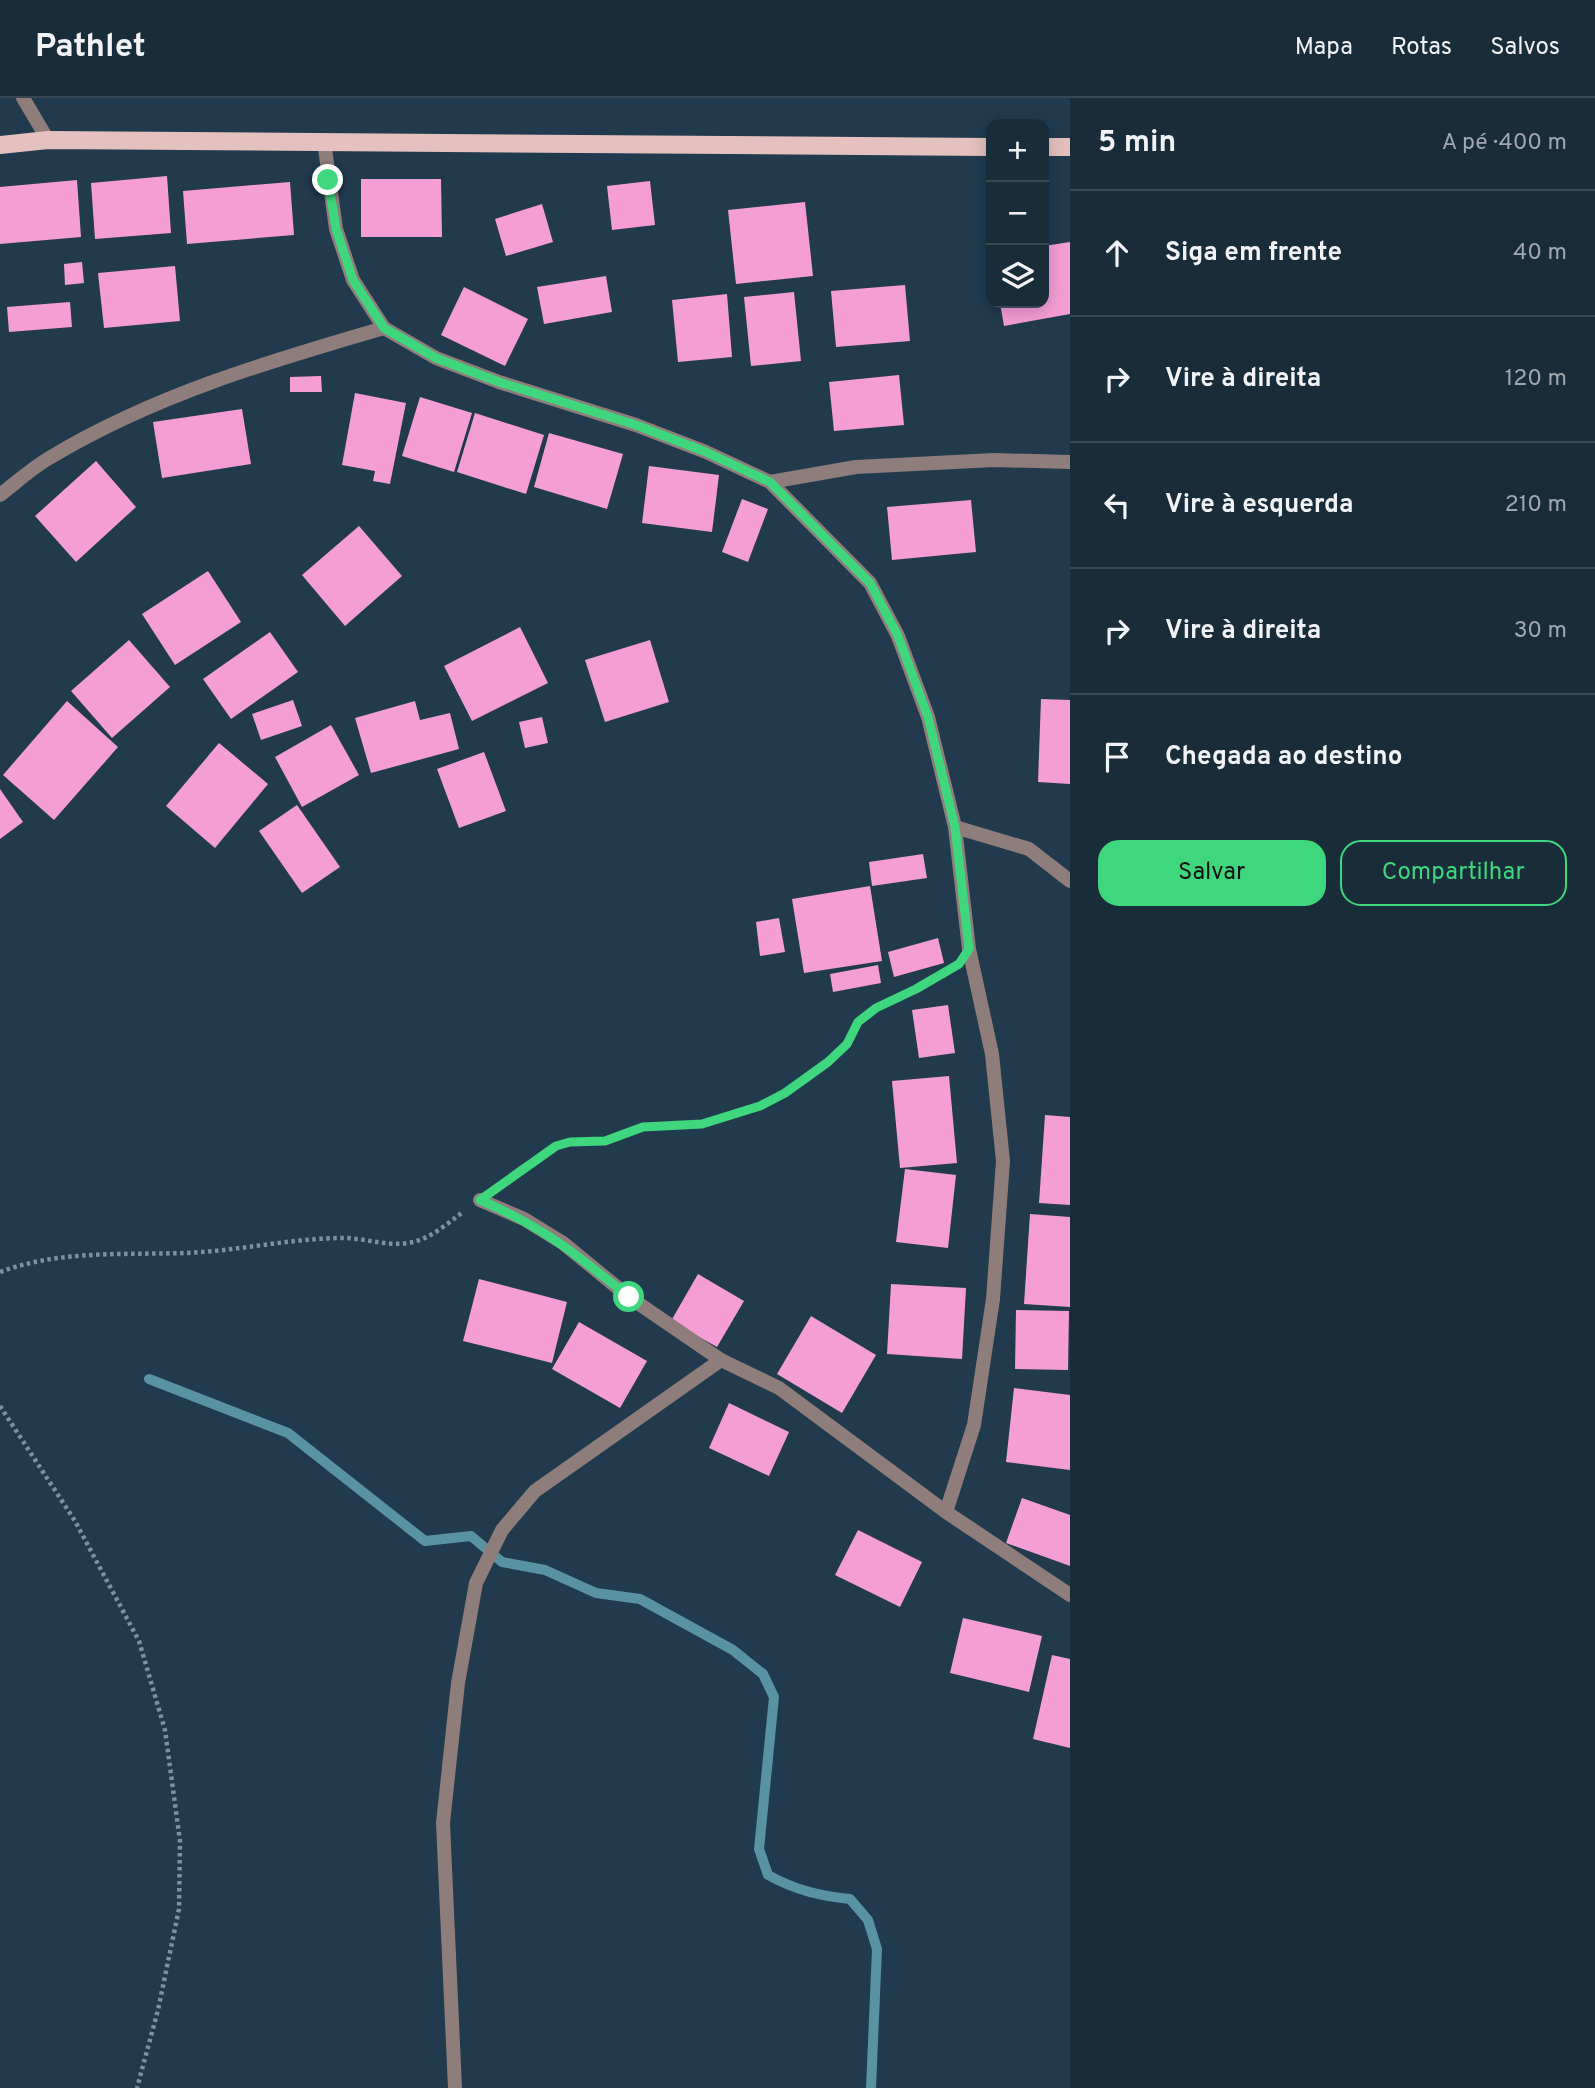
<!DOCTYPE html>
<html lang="pt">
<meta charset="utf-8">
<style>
body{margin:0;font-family:Overpass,sans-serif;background:#223442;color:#f1f3f6}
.controls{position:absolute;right:21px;top:21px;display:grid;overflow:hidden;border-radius:14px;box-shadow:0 4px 18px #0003}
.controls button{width:63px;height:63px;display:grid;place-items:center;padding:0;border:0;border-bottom:2px solid #374854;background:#192c3a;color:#f1f3f6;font:35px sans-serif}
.stop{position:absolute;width:21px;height:21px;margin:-16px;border:5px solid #3fd77d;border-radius:50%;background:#fff}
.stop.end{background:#3fd77d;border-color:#fff;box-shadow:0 2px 7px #0008}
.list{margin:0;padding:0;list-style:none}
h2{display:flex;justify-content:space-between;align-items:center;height:91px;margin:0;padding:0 28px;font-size:30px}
h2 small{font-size:23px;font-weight:400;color:#9fa7af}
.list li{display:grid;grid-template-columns:46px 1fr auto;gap:21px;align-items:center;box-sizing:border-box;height:126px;padding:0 28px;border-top:2px solid #374854}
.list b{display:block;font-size:26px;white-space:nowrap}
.list em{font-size:23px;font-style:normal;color:#9fa7af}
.actions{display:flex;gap:14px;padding:21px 28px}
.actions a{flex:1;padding:16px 0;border:2px solid #3fd77d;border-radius:21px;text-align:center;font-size:24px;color:#3fd77d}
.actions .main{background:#3fd77d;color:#111}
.icon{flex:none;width:38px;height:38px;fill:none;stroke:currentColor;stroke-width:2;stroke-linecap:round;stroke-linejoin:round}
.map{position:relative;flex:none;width:1070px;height:1990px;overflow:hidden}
header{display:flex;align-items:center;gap:42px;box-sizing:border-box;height:98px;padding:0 35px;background:#192c3a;border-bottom:2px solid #374854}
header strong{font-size:33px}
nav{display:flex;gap:38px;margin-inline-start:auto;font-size:24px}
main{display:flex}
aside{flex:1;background:#192c3a}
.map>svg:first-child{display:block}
</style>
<header>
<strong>Pathlet</strong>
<nav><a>Mapa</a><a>Rotas</a><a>Salvos</a></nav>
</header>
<main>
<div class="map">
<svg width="1070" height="1990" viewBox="0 0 1070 1990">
<rect width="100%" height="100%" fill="#213a4e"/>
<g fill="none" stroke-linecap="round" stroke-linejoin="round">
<path stroke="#5992a0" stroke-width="10" d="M149 1281 288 1335 425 1443 471 1438 502 1464 545 1472 596 1495 640 1501 733 1552 763 1576 774 1599 759 1751 768 1777C795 1792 820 1798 850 1801L868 1822 877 1851 871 1990"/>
</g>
<g fill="#f59ed6">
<polygon points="167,78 171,135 95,141 91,85"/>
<polygon points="361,81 441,81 442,139 361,139"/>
<polygon points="77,82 81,139 0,146 0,89"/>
<polygon points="650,83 655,127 612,132 607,88"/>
<polygon points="290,84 294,137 187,146 183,93"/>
<polygon points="805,104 813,178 736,186 728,112"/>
<polygon points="542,106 553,144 506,158 495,121"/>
<polygon points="1070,144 1070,216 1004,228 1000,205 1044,205 1044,148"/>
<polygon points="82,164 84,185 65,187 64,166"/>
<polygon points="175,168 180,223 104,230 98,175"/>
<polygon points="606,178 612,214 544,226 537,189"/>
<polygon points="905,187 910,243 836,249 831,193"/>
<polygon points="464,189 528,221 505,268 441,237"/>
<polygon points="794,194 801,263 751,268 744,199"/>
<polygon points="727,196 732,259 678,264 672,202"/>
<polygon points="70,204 72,229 9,234 7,209"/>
<polygon points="899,277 904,327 834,333 829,284"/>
<polygon points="321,278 322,294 290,294 290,279"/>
<polygon points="355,295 406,305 390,386 373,383 375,373 342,367"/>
<polygon points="420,299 472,315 454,374 402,358"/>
<polygon points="242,311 251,366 162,380 153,324"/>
<polygon points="475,315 544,337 526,396 457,374"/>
<polygon points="549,335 623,356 607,411 534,389"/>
<polygon points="96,363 136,409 76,464 35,418"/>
<polygon points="649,368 719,377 712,434 642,425"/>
<polygon points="742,401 768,411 748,464 722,454"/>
<polygon points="971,402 976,454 892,462 887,409"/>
<polygon points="359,428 402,478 345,528 302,477"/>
<polygon points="208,473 241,524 175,567 142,516"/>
<polygon points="520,529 548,585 472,623 444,568"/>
<polygon points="270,534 298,574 231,621 203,581"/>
<polygon points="129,542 170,589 112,640 71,593"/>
<polygon points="650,542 669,604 605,624 585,562"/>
<polygon points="1041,601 1070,602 1070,686 1038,684"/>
<polygon points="293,602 302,628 261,642 252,616"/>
<polygon points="67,603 118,649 54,722 3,677"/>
<polygon points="415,603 420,622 450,615 459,651 371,675 355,620"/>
<polygon points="542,619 548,645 525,650 519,624"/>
<polygon points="331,627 359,677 302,709 275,659"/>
<polygon points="219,645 268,686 215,750 166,708"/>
<polygon points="484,654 506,713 459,730 437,671"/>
<polygon points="0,691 23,724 0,741"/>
<polygon points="297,707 340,769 302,795 259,733"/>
<polygon points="923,756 927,780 872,788 869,764"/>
<polygon points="870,788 882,863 804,875 792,801"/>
<polygon points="779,820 785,854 760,858 756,824"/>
<polygon points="938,840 944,865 894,879 888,854"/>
<polygon points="878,867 881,885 833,894 830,876"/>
<polygon points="948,907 955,955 919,960 912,912"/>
<polygon points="949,978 957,1065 900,1070 892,983"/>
<polygon points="1045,1017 1070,1019 1070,1107 1039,1105"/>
<polygon points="905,1071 956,1077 948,1150 896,1144"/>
<polygon points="1030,1116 1070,1119 1070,1209 1024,1206"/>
<polygon points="698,1176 744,1203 717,1249 671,1223"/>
<polygon points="479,1181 567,1204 552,1265 463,1243"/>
<polygon points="891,1186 966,1190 962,1261 887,1256"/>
<polygon points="1016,1212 1069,1213 1068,1272 1015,1271"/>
<polygon points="811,1218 876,1257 842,1315 777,1276"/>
<polygon points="579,1224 647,1263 620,1310 552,1271"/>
<polygon points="1014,1290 1070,1297 1070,1372 1006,1364"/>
<polygon points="729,1305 789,1334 769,1378 709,1350"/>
<polygon points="1022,1400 1070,1417 1070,1468 1006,1445"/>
<polygon points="858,1432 922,1464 900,1509 835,1477"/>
<polygon points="963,1520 1042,1538 1029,1594 950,1575"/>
<polygon points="1052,1557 1070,1561 1070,1650 1033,1641"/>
</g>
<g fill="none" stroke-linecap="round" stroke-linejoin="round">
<g stroke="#7d91a1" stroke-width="4.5" stroke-dasharray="3.5 3.5" stroke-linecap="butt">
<polyline points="502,1087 556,1048 570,1044 605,1043 643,1029 702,1026 760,1008 785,995 828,964 847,946 858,924 876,910 950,871"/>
<path d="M0 1174C59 1152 123 1157 185 1155 237 1153 287 1141 339 1140 364 1139 388 1150 413 1144 431 1140 448 1125 463 1114"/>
<polyline points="0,1308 75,1423 139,1543 165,1632 180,1743 179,1811 158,1912 137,1990"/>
</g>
<g stroke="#8e7d7b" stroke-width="14">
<polyline points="23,0 48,42"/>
<polyline points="324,43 336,131 353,182 384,230 436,260 499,284 636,327 706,354 770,384 870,485 898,538 928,619 955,729 969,851 992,956 1003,1063 993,1201 974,1327 946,1414 1070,1497"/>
<polyline points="770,384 856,369 994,362 1070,364"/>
<path d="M0 397C17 384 33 369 51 359 154 297 270 263 384 230"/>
<polyline points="955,729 1029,751 1070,783"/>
<polyline points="480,1102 524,1121 563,1145 629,1199 721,1262 779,1290 946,1414"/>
<polyline points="455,1990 443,1725 458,1585 476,1485 502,1432 535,1393 721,1262"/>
</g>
<g stroke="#e4c1be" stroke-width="18">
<polyline points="0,47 48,42 991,49"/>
<polyline points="1044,49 1070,49"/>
</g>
</g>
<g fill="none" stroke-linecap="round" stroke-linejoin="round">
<path stroke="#3fd77d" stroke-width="9" d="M328 82 336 131 353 182 384 230 436 260 499 284 636 327 706 354 770 384 870 485 898 538 928 619 955 729 969 851 959 866 916 891 876 910 858 924 847 946 828 964 785 995 760 1008 702 1026 643 1029 605 1043 570 1044 556 1048 480 1102C543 1129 576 1156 629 1199"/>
</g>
</svg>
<div class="controls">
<button>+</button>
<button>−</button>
<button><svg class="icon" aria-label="layers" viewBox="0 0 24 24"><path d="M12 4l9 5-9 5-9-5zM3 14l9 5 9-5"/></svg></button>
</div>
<div class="stop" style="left:629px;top:1199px"></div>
<div class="stop end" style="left:328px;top:82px"></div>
</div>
<aside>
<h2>5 min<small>A pé · 400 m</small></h2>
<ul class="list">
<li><svg class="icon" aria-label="ahead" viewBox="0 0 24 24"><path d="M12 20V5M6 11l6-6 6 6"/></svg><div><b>Siga em frente</b></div><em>40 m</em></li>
<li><svg class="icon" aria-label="right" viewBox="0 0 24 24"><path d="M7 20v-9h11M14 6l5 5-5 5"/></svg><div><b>Vire à direita</b></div><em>120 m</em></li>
<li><svg class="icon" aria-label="left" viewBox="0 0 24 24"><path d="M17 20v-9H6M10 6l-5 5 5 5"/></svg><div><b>Vire à esquerda</b></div><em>210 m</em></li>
<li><svg class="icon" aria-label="right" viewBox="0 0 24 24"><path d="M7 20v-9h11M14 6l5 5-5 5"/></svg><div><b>Vire à direita</b></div><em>30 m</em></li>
<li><svg class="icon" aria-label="arrive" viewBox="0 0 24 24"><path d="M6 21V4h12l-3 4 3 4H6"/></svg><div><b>Chegada ao destino</b></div></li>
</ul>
<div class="actions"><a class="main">Salvar</a><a>Compartilhar</a></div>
</aside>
</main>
